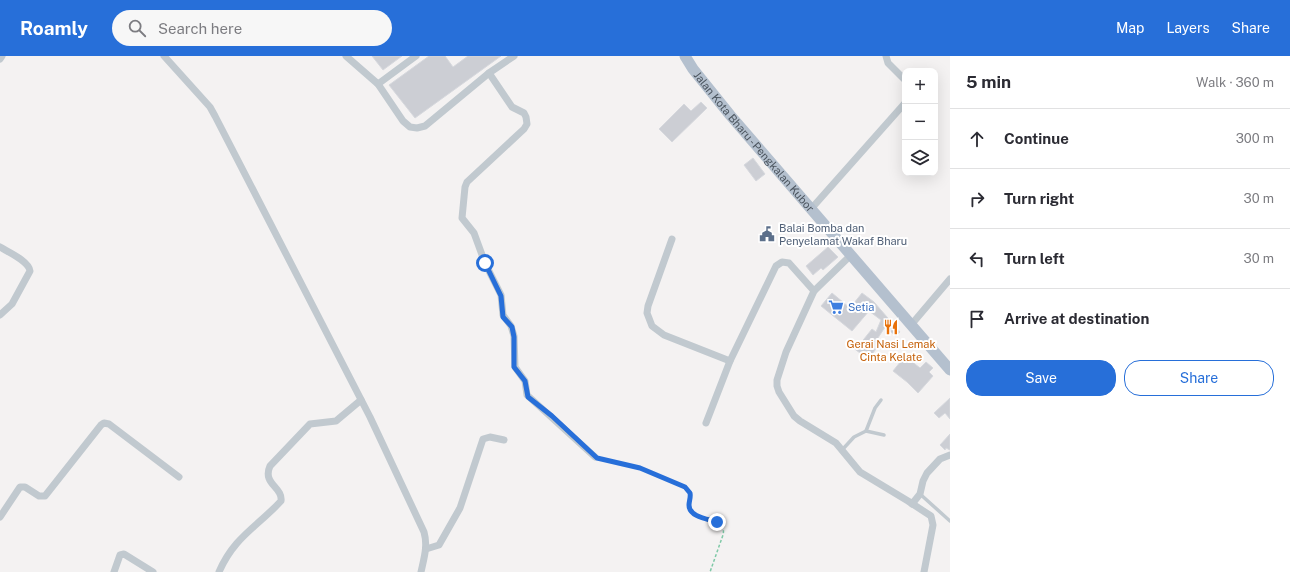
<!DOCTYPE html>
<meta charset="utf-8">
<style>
body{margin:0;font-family:"Public Sans",sans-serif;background:#f7f7f7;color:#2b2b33}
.controls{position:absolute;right:12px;top:12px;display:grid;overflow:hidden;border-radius:8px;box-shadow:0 4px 16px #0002}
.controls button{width:36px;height:36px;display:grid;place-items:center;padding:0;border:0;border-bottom:1px solid #e1e1e2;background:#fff;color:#2b2b33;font:20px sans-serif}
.stop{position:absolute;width:12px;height:12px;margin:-9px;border:3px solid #276fd9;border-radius:50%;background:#fff}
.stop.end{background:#276fd9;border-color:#fff;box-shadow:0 1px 4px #0008}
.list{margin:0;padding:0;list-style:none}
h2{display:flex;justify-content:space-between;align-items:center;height:52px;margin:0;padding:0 16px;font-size:17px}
h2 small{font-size:13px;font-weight:400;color:#7c7c81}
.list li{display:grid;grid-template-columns:26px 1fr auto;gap:12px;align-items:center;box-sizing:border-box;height:60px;padding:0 16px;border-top:1px solid #e1e1e2}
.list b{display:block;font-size:15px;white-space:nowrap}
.list em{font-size:13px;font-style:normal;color:#7c7c81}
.actions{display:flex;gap:8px;padding:12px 16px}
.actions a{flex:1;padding:9px 0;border:1px solid #276fd9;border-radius:16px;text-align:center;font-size:14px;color:#276fd9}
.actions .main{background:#276fd9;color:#fff}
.icon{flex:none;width:22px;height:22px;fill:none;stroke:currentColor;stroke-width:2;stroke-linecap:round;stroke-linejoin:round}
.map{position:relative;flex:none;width:950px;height:516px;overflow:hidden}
header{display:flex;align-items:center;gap:24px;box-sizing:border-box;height:56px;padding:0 20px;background:#276fd9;color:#fff}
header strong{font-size:19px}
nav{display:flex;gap:22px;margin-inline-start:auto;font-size:14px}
.search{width:280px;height:36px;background:#f7f7f7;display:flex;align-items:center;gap:10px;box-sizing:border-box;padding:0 14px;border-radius:22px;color:#7c7c81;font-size:15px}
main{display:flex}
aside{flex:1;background:#fff}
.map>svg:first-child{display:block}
</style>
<header>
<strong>Roamly</strong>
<div class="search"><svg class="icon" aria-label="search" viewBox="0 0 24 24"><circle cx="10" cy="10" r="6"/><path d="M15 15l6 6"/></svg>Search here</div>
<nav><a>Map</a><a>Layers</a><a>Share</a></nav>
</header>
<main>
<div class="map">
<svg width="950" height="516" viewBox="0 0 950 516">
<rect width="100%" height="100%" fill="#f4f2f2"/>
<g fill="#ccced4" stroke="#d6d8dd">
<polygon points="372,0 402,0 383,14"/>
<polygon points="429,0 445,0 453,11 468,0 501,0 415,62 389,29"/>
<polygon points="701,46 707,52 672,86 659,73 684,48 691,55"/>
<polygon points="753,102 765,118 756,125 744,109"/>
<polygon points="828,191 838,201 823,214 821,212 813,219 806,210"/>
<polygon points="832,237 850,252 862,237 874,246 900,276 896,280 885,271 876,285 880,288 868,303 852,291 857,285 860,288 872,273 876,276 881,264 869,255 852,275 821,250"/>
<polygon points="905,300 920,312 926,306 933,312 929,316 933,320 918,337 907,326 893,315"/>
<polygon points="950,342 950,363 945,357 939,362 934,357"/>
<polygon points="950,378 950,394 946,392 945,394 940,389"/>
</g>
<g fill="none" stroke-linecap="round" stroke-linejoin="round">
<path stroke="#7fc9a7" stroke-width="1.5" stroke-dasharray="3 2" stroke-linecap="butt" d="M601 404 640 412 687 432C694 440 684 452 693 458 703 465 727 462 723 479L710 516"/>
<g stroke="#c1c9cf" stroke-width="3.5">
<polyline points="866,375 884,379"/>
<polyline points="842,394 854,381 866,375 875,352 881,344"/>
<polyline points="920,438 950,465"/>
</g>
<g stroke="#c1c9cf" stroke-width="7">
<path d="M164 0 210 51 215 60 370 361 424 476C428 490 424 502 421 516"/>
<polyline points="346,0 378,28 403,65 410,71 417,72 425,70 489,17 514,0"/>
<polyline points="886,0 888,7 905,24"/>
<polyline points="0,3 2,0"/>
<polyline points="489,17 512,51 524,57 526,61 527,68 524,73 467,126 465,131 462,162 474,177 485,207 501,239 503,259 511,270 514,280 515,311 525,325 527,339 595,401"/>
<polyline points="378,28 416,0"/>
<polyline points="811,153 905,47"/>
<polyline points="672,183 648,250 647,257 652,270 664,279 730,305"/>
<path d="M0 191C8 196 29 205 30 215L12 248 0 259"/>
<polyline points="851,199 814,235 786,296 777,324 777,330 779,336 794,360 800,365 836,387 860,416 908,445 931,460 933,469 924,516"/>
<polyline points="911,269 950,223"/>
<polyline points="706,367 730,305 776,210 782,206 789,207 814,235"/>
<polyline points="912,448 920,438 923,425 927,417 940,403 950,399"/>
<polyline points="0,461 20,431 25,431 39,440 45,440 101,369 104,367 109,368 179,421"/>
<polyline points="426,493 439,489 460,452 483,383 490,381 504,384"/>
<polyline points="114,516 120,499 124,498 153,516"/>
<path d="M219 516C234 481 257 471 281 445 283 431 262 428 270 410L310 368 336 365 361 344"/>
</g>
<path stroke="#b4c0ce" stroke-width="11" id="s1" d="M685 0 693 13 730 59 950 314"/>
</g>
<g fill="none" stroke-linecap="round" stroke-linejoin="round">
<path stroke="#276fd9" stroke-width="5" d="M485 207 501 240 503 261 512 271 514 281V311L525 325 528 341 552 360 597 402 640 412 685 431 690 437C691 441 689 445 689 449 689 461 708 463 717 466"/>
</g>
<defs>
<g id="civic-bare" transform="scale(1.2)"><path d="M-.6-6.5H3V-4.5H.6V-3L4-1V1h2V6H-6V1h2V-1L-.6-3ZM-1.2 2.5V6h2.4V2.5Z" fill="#5c6f8a" stroke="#fff" stroke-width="2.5" paint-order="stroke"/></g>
<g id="supermarket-bare" transform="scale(1.2)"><path d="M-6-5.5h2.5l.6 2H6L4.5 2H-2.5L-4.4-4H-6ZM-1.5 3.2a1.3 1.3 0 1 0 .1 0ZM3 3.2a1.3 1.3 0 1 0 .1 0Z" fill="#3f7fe0" stroke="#fff" stroke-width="2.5" paint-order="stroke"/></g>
<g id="restaurant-bare" transform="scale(1.2)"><path d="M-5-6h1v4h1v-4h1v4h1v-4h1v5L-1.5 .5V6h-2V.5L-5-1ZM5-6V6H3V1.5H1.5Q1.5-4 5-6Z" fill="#e8710a" stroke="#fff" stroke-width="2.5" paint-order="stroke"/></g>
</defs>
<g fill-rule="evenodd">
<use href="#civic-bare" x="767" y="178"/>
<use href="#supermarket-bare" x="836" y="251"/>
<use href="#restaurant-bare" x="891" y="271"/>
</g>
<g text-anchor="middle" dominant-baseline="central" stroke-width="4" stroke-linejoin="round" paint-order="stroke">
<g font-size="11" fill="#4b545e" stroke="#fff">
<text stroke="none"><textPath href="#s1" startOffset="110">Jalan Kota Bharu - Pengkalan Kubor</textPath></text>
</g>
<g font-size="11" fill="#4e5e75" stroke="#fff" text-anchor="start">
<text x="779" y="172">Balai Bomba dan<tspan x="779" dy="13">Penyelamat Wakaf Bharu</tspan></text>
</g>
<g font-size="11" fill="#366cbe" stroke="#fff" text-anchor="start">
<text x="848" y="251">Setia</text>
</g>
<g font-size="11" fill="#c56008" stroke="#fff">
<text x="891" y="288">Gerai Nasi Lemak<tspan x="891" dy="13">Cinta Kelate</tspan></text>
</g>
</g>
</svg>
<div class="controls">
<button>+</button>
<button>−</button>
<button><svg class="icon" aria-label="layers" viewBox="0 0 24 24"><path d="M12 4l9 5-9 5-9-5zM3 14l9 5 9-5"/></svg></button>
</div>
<div class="stop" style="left:485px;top:207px"></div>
<div class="stop end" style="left:717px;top:466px"></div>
</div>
<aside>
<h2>5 min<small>Walk · 360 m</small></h2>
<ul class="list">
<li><svg class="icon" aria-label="ahead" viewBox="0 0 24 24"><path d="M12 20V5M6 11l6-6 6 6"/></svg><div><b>Continue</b></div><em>300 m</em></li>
<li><svg class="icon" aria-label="right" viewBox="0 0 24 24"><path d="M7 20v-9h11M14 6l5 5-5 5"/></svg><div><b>Turn right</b></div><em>30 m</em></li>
<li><svg class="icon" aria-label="left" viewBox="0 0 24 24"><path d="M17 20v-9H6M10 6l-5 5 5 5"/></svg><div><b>Turn left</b></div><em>30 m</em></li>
<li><svg class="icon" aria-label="arrive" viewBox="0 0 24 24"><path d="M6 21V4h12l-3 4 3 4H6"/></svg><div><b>Arrive at destination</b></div></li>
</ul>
<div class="actions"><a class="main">Save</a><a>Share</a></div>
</aside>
</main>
